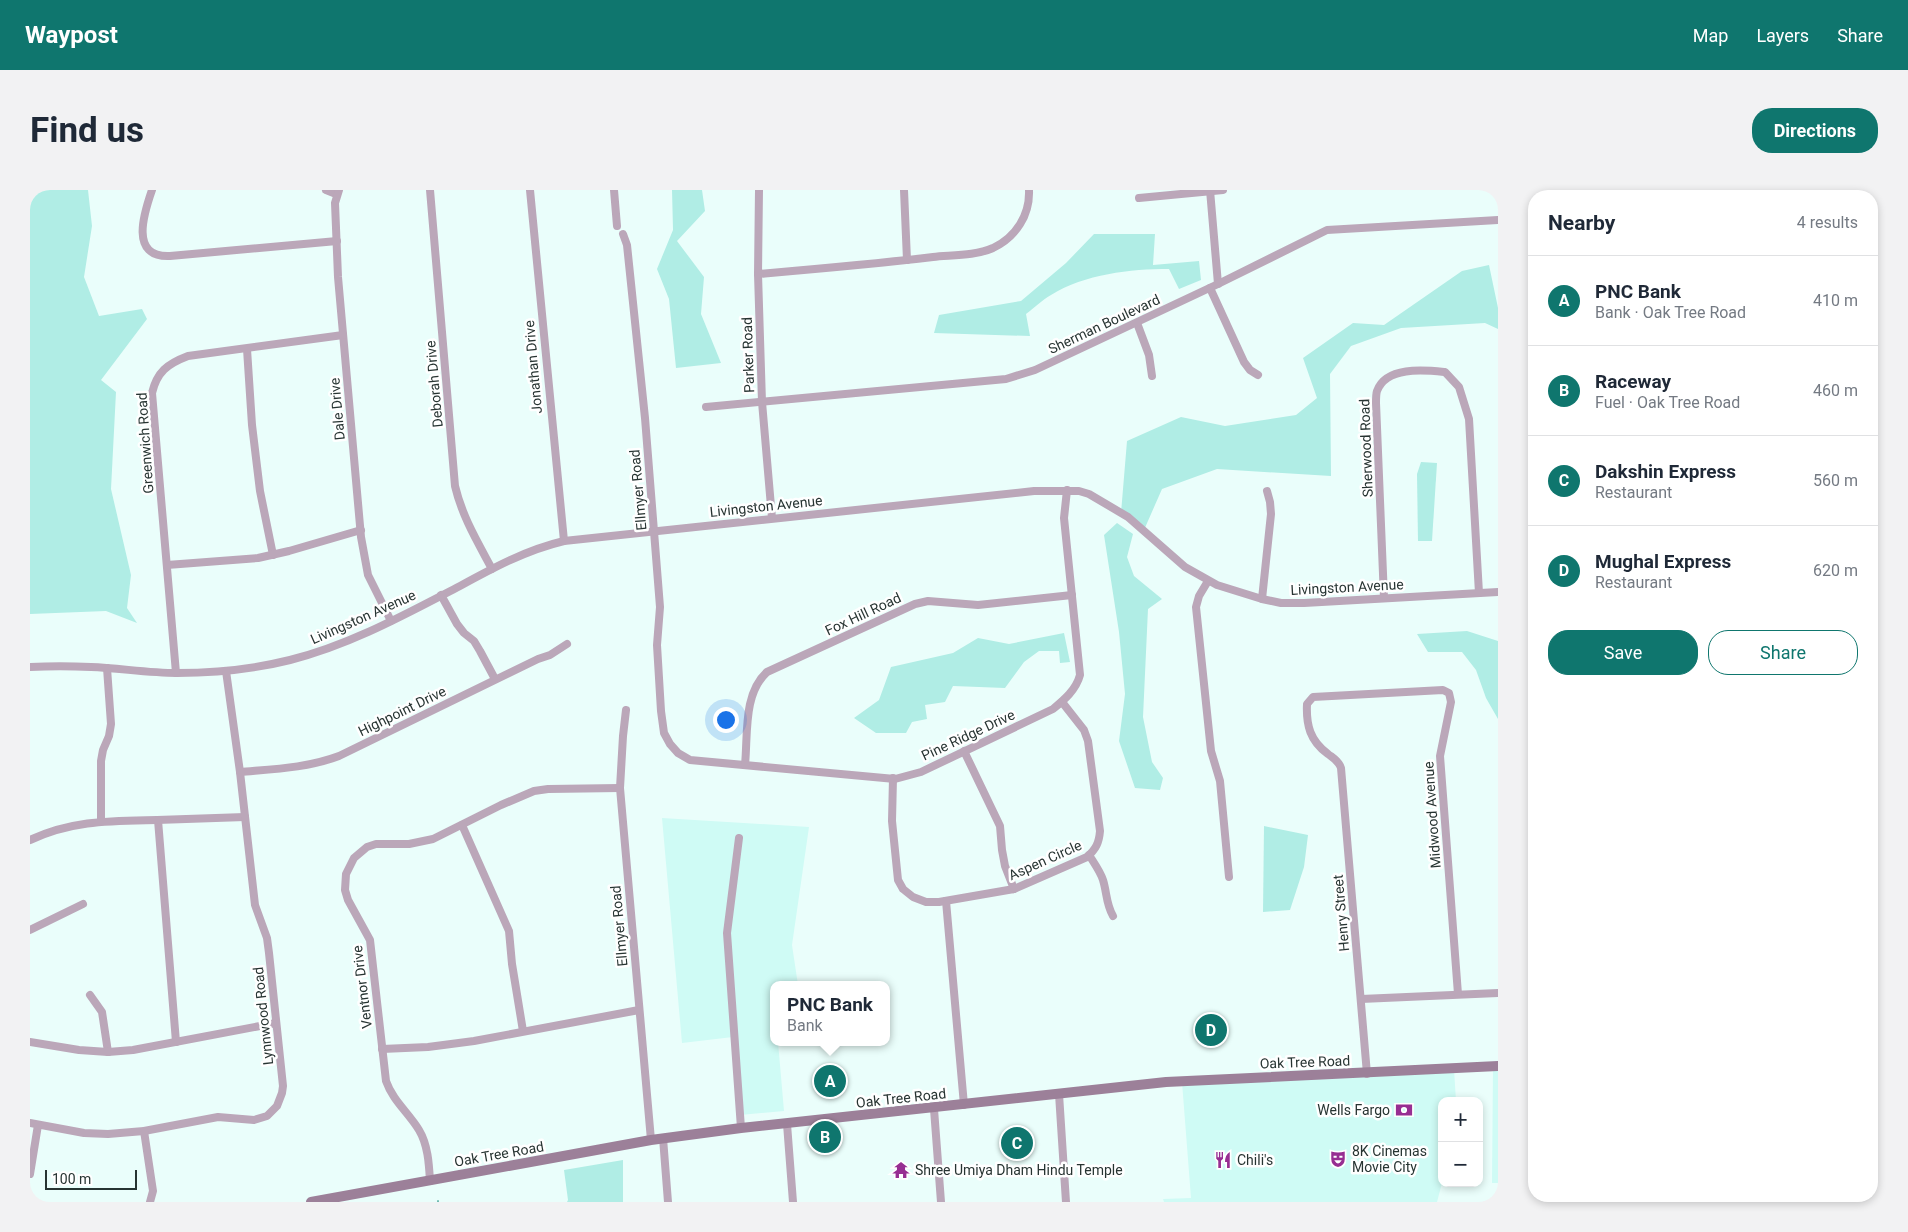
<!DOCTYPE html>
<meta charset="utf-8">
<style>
body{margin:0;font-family:Roboto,sans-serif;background:#f2f2f3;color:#1f2937}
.controls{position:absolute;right:15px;bottom:15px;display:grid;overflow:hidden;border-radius:10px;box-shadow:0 2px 8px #0003}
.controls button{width:45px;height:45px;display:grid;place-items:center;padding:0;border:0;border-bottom:1px solid #e0e1e3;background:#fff;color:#1f2937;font:25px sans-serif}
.scale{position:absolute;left:15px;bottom:12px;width:92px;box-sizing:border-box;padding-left:5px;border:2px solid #273432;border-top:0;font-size:14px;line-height:18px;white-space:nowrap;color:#273432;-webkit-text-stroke:4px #fff;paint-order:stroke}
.you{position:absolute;left:695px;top:529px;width:18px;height:18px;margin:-12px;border:4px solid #fff;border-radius:50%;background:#1a73e8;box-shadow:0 0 0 8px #1a73e833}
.badge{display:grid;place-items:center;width:32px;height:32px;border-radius:50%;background:#0f766e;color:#fff;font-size:16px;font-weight:700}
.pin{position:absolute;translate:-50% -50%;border:2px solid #fff;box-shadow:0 1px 5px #0006}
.popup{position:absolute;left:740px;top:791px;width:120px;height:65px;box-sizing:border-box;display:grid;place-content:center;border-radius:10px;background:#fff;filter:drop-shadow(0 1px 4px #0005);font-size:16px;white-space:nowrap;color:#747a83}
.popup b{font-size:19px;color:#1f2937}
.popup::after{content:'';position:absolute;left:50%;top:100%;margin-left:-10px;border:10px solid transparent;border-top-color:#fff}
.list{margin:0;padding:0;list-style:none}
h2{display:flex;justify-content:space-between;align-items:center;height:65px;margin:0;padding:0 20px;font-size:21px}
h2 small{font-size:16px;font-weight:400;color:#747a83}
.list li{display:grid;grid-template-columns:32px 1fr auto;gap:15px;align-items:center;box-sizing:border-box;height:90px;padding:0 20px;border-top:1px solid #e0e1e3}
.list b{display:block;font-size:19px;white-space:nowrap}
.list p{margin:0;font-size:16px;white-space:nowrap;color:#747a83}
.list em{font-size:16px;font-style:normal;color:#747a83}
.actions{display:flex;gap:10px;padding:15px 20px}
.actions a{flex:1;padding:11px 0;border:1px solid #0f766e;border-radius:20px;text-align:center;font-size:18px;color:#0f766e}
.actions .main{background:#0f766e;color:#fff}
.map{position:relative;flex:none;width:1468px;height:1012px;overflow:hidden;border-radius:20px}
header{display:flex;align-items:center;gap:30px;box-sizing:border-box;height:70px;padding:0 25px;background:#0f766e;color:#fff}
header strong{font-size:24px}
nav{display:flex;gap:28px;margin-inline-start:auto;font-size:18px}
.intro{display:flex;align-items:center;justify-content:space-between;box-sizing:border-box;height:120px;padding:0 30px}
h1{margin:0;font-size:35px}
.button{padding:12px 22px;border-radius:20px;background:#0f766e;color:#fff;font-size:18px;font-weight:700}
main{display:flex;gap:30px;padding:0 30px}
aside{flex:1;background:#fff;border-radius:20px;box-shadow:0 2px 8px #0003}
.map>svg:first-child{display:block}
</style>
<header>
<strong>Waypost</strong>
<nav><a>Map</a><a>Layers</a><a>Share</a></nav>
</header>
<div class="intro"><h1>Find us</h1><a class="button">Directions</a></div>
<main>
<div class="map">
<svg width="1468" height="1012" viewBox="0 0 1468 1012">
<rect width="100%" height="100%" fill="#eafefb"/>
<g fill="#cffbf5">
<polygon points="632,628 779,637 762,755 768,795 744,795 744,852 748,852 754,921 710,925 703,847 652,853"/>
<polygon points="1468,876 1468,993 1462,993 1463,877"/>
<polygon points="1424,879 1426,911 1412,911 1412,993 1407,1012 1134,1012 1133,1009 1161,1008 1152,892"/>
</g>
<g fill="#b0ede5">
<polygon points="0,0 58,0 62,36 54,87 69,126 112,119 117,129 71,190 86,202 81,299 101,385 97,418 107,433 76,421 0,424"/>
<polygon points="642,0 672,0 675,21 647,51 674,87 671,124 691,173 646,178 639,109 627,79 643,40"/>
<path d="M1064 44H1125L1123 75 1169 71 1171 90 1149 99 1139 79C1100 79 1055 84 1021 105 1012 110 1004 118 996 124L1000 146 904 143 909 125 991 111 1036 73Z"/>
<polygon points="1459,75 1468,118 1468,139 1455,133 1371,138 1321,156 1300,184 1301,286 1187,279 1132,299 1114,340 1091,323 1097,251 1151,227 1195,236 1266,225 1287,208 1273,168 1323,133 1354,135 1432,81"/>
<polygon points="1391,272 1407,273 1402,351 1388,351 1387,284"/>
<polygon points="1087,333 1103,344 1097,367 1104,386 1132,409 1118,419 1113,527 1122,572 1133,588 1130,600 1105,598 1089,551 1095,504 1089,442 1074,345"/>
<polygon points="1437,441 1468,451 1468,529 1456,508 1446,480 1432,462 1398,462 1387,444"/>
<polygon points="1034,443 1040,472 1030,473 1029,461 1009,461 994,472 975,498 923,496 915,512 895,515 897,529 882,532 876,543 846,543 824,528 849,510 861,477 923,463 948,448 979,454"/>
<polygon points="1234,636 1278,645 1274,677 1260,720 1233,722"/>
<polygon points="593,970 593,1012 537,1012 538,1010 534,980"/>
</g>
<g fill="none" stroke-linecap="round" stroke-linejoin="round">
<polyline stroke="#73bbb2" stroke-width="2" points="408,1011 408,1012"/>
<g stroke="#bba7b9" stroke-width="8">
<path d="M122 0C114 23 99 68 140 66L307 51"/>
<polyline points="296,0 306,4"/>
<polyline points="309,0 305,13 308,87 331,347 338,385 361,431"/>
<path d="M400 0 425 296C432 326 447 351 462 379"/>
<polyline points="500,0 534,351"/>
<polyline points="584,0 587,36"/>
<polyline points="729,0 728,84 732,212 742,328"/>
<polyline points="874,0 877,70"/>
<polyline points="1180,0 1188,94"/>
<polyline points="1109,8 1193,0"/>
<path d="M593 44 597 55 615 228 630 417 627 455 631 521 634 543 640 554 648 563 660 570 865 589 891 582 1023 519C1034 510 1046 500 1050 485L1034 328 1037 300"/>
<path d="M728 84C786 79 845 74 903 67 922 65 945 66 963 58 986 47 1000 25 999 0"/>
<polyline points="1180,98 1214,172 1220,180 1228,185"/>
<polyline points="1107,133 1119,165 1122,186"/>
<polyline points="217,159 222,235 230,301 243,365"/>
<polyline points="676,217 976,189 1005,180 1188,94 1297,40 1468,30"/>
<polyline points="137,375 228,368 259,361 331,340"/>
<polyline points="1178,391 1169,406 1166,417 1181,561 1190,591 1199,687"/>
<polyline points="411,405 427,434 434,443 444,451 450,461 465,489"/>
<path d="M1354 408 1346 213C1346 209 1346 204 1347 201 1356 176 1394 180 1415 182L1429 197 1439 229 1449 403"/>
<polyline points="1232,409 1241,324 1240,312 1237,301"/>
<path d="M0 477C20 476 40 476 61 477 89 478 118 483 147 483 185 483 224 479 260 470 320 455 376 424 430 396 463 378 496 360 534 351L1004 301H1049L1059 304 1098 327 1155 377 1187 395 1232 409 1251 413H1274L1468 402"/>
<path d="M146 483 122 203C127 182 137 174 158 166L313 145"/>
<polyline points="596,520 593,546 590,598 621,950"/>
<polyline points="934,561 970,636 972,660 975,676 984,699"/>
<path d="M715 575C718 544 713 504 737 482L885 414 898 411 948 415 1042 405"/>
<path d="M210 582C244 579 277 578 309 566L508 469 520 465 537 454"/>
<path d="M863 588 862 631 868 690 873 699 883 707 896 712H909L984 699 1057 667C1066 659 1069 653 1070 641L1058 551 1054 540 1032 512"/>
<polyline points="128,630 146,852"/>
<polyline points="71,631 71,571 73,560 79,546 81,534 77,478"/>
<polyline points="432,635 479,741 482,774 493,841"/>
<polyline points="709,648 697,743 711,938"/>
<path d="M0 650C43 630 81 631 127 630 157 629 186 628 215 627"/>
<path d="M1059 665C1064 673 1070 681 1073 690 1077 703 1076 714 1083 726"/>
<polyline points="916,711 934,915"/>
<polyline points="0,740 53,714"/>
<polyline points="60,805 72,822 78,862"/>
<polyline points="1331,809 1468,803"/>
<polyline points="0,852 49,860 78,862 103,860 246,833"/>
<polyline points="352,859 398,857 444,851 609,820"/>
<path d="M1337 884 1311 578C1309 571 1303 568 1298 564 1280 551 1276 535 1277 514L1283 507 1413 500 1419 503 1421 512 1410 566 1428 804"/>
<polyline points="1029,904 1036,1012"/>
<polyline points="904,919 911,1012"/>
<polyline points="0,933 54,943 78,944 114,941 188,927 224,930 237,926 247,916 252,903 253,896 239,763 237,748 225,715 210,582 196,481"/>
<polyline points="757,934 763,1012"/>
<polyline points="114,941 123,1001 120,1012"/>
<polyline points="633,948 638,1012"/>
<polyline points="0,984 8,935"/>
<path d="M400 991C399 974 398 955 389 940 378 922 363 911 356 891L340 750 318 710 315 700 316 684 324 668 337 657 346 654H379L403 649 471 615 504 601 518 599 590 598"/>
<polyline points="0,1009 1,1012"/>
</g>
<polyline stroke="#9c8099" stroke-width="10" points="281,1012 621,950 711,938 1136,892 1468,876"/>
</g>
<defs>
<g id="bank-bare" transform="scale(1.35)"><path d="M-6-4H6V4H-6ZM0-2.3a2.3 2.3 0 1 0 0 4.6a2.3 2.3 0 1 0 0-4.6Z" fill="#972e92" stroke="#fff" stroke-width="2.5" paint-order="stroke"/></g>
<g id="theatre-bare" transform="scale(1.35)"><path d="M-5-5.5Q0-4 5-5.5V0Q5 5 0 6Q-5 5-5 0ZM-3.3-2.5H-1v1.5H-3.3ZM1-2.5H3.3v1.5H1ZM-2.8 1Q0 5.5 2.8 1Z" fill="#972e92" stroke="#fff" stroke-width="2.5" paint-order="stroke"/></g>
<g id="restaurant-bare" transform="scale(1.35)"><path d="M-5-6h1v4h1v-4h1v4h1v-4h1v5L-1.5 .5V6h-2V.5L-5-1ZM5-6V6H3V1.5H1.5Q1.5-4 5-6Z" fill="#972e92" stroke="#fff" stroke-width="2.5" paint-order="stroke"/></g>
<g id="temple-bare" transform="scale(1.35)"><path d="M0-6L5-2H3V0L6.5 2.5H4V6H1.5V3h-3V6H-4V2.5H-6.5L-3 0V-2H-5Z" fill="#972e92" stroke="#fff" stroke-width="2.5" paint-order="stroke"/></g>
</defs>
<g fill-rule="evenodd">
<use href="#bank-bare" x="1374" y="920"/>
<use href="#theatre-bare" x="1308" y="969"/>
<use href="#restaurant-bare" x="1193" y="970"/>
<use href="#temple-bare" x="871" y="980"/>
</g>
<g text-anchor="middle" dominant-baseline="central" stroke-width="5" stroke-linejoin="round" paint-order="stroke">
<g font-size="14" fill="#273432" stroke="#fff">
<text transform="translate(1074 134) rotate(-25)">Sherman Boulevard</text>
<text transform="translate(718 165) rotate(-92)">Parker Road</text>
<text transform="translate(503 177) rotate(-95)">Jonathan Drive</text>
<text transform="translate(404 194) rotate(-95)">Deborah Drive</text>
<text transform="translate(307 219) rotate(-95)">Dale Drive</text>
<text transform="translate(115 253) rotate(-94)">Greenwich Road</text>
<text transform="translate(1336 258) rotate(-92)">Sherwood Road</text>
<text transform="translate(608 300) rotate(-95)">Ellmyer Road</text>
<text transform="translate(736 316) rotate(-6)">Livingston Avenue</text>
<text transform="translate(1317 397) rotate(-3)">Livingston Avenue</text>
<text transform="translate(833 424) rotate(-25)">Fox Hill Road</text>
<text transform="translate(333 427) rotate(-24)">Livingston Avenue</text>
<text transform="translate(372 521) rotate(-26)">Highpoint Drive</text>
<text transform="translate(938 545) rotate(-25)">Pine Ridge Drive</text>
<text transform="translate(1402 625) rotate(-94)">Midwood Avenue</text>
<text transform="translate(1015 670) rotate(-24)">Aspen Circle</text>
<text transform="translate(1311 723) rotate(-95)">Henry Street</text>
<text transform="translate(589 736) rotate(-95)">Ellmyer Road</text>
<text transform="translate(332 797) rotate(-97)">Ventnor Drive</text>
<text transform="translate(233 826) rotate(-96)">Lynnwood Road</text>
<text transform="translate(1275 872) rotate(-2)">Oak Tree Road</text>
<text transform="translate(871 908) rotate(-6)">Oak Tree Road</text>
<text transform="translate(469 964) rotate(-10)">Oak Tree Road</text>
</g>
<g font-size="14" fill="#273432" stroke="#fff" text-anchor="start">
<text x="1360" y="920" text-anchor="end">Wells Fargo</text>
<text x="1322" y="961">8K Cinemas<tspan x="1322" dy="16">Movie City</tspan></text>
<text x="1207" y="970">Chili's</text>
<text x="885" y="980">Shree Umiya Dham Hindu Temple</text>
</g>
</g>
</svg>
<div class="controls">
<button>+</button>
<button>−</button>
</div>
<div class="scale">100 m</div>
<div class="you"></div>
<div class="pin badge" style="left:800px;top:891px">A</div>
<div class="popup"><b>PNC Bank</b>Bank</div>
<div class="pin badge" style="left:795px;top:947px">B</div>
<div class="pin badge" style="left:987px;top:953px">C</div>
<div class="pin badge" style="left:1181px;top:840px">D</div>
</div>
<aside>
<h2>Nearby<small>4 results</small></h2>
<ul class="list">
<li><span class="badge">A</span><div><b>PNC Bank</b><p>Bank · Oak Tree Road</p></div><em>410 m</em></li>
<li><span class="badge">B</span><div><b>Raceway</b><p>Fuel · Oak Tree Road</p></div><em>460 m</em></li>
<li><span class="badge">C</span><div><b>Dakshin Express</b><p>Restaurant</p></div><em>560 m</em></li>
<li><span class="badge">D</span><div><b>Mughal Express</b><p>Restaurant</p></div><em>620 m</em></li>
</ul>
<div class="actions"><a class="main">Save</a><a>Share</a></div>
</aside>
</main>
